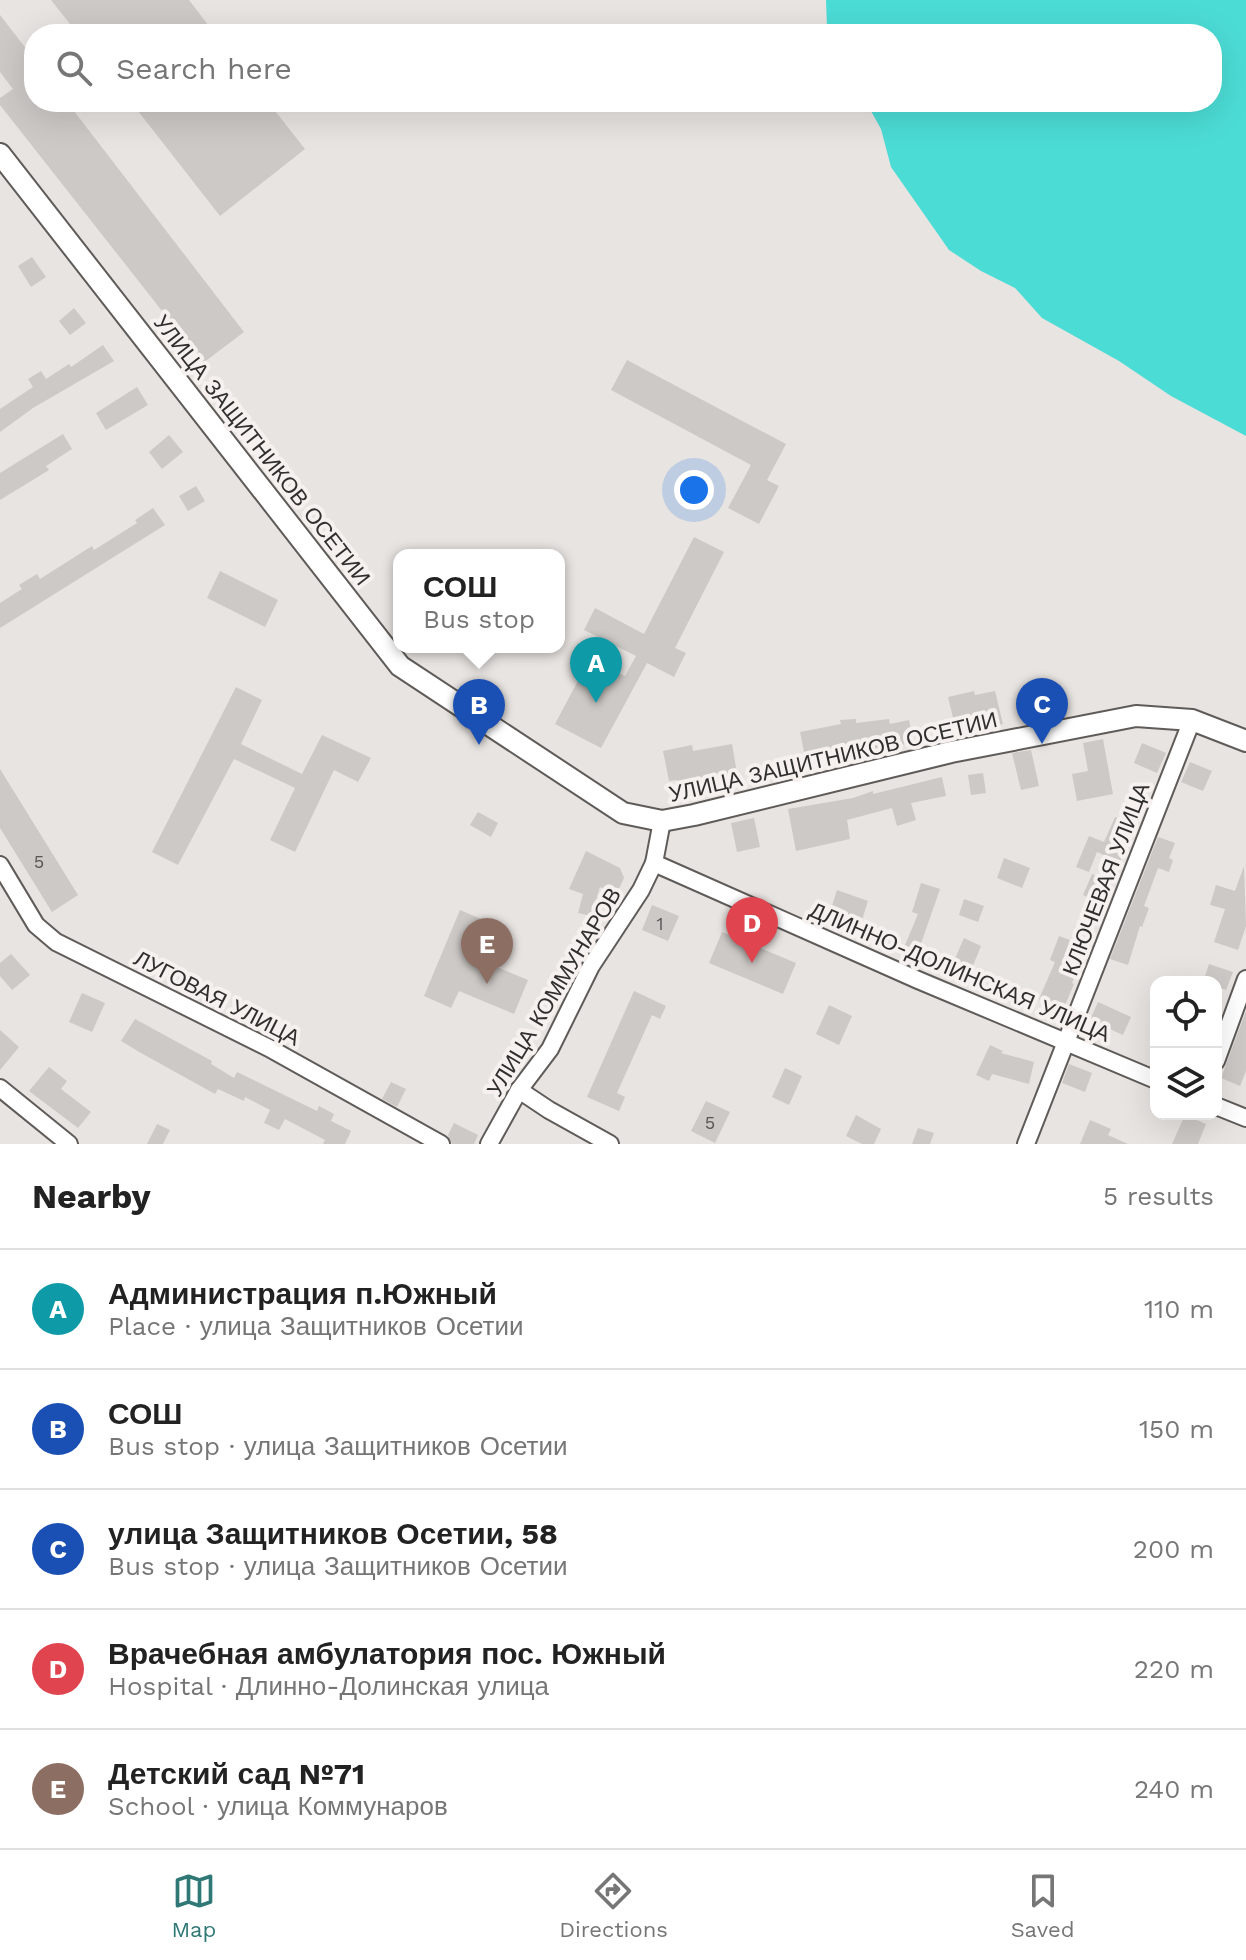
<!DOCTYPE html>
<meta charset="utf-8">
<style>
body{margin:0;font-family:"Work Sans",sans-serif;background:#f2f2f2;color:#222}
.controls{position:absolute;right:24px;bottom:24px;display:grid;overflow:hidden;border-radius:16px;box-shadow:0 8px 32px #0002}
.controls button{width:72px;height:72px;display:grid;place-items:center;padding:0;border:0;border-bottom:2px solid #e0e0e0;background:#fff;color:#222;font:40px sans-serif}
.you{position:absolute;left:694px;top:490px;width:28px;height:28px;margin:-20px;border:6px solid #fff;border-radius:50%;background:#1a73e8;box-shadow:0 0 0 12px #1a73e833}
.badge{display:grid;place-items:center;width:52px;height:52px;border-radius:50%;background:#2f7875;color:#fff;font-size:26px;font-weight:700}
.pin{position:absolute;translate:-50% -66px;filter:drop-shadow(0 2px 4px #0008)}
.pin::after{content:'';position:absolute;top:42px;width:28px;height:24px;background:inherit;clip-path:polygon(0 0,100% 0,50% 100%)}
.popup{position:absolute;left:393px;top:549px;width:172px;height:104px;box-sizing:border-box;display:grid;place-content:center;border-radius:16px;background:#fff;filter:drop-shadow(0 2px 6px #0005);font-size:26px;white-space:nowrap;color:#767676}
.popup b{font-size:30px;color:#222}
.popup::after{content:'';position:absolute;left:50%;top:100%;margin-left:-16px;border:16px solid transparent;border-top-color:#fff}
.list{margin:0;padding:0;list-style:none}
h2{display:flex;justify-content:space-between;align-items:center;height:104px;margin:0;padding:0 32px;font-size:34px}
h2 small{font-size:26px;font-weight:400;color:#767676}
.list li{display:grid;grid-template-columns:52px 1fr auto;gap:24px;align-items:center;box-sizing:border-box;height:120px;padding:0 32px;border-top:2px solid #e0e0e0}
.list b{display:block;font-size:30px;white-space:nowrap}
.list p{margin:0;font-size:26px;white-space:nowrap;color:#767676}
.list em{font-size:26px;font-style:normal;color:#767676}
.icon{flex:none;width:44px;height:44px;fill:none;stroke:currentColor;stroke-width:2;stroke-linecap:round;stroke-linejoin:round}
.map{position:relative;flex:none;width:1246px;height:1144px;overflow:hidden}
.search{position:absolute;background:#fff;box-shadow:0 8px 32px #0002;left:24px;right:24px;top:24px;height:88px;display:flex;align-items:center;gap:20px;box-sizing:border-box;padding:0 28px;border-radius:32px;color:#767676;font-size:30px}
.sheet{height:704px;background:#fff}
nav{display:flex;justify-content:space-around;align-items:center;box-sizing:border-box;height:112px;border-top:2px solid #e0e0e0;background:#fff;font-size:22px;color:#767676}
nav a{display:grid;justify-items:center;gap:4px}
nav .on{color:#2f7875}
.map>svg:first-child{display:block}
</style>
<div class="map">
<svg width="1246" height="1144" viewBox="0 0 1246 1144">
<rect width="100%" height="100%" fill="#e8e4e1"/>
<polygon fill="#4cdcd6" points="826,0 1246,0 1246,436 1171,396 1119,361 1042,318 1015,288 981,271 949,250 891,167 881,129 866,102 1212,102 1212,34 831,34 827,27"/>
<g fill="#cdc9c6">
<polygon points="51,0 189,0 215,34 78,34"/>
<polygon points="0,15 34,59 34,102 67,102 244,332 203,363 0,105 0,98 13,89 0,72"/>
<polygon points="131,102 268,102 305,149 220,216"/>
<polygon points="32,257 46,277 31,287 18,266"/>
<polygon points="74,308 86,323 70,335 59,321"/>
<polygon points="103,345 114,361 33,408 0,432 0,409 33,387 28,379 41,371 46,379 69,364 71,367"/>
<polygon points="627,360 786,444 767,480 779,486 759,524 728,508 751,465 611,390"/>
<polygon points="137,387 148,405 106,430 96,413"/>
<polygon points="63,434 72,449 46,466 49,470 0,500 0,473"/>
<polygon points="169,435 183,452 162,469 149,452"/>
<polygon points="196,486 205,501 188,511 179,496"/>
<polygon points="153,508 165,525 0,628 0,603 22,589 19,585 37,574 40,579 92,546 94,550 137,523 135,520"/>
<polygon points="694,537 724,552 675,648 686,653 674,677 647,663 601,748 555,724 590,658 625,676 636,656 584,630 595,608 644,634"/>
<polygon points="220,571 278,600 265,627 207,598"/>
<polygon points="236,687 262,700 241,744 302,774 322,735 371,758 358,782 334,770 295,852 270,840 295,788 234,759 178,865 152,852"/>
<polygon points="974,691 975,695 995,691 1003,724 957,734 948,697"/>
<polygon points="856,719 856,723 889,719 890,724 909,720 914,743 831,755 832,757 806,762 800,732 841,724 840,720"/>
<polygon points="1103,739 1113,794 1077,801 1072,774 1088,771 1083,743"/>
<polygon points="1142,743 1166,753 1157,773 1134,763"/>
<polygon points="732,744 739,785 680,794 677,780 669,781 663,751 692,745 693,751"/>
<polygon points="1031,750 1039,786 1021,790 1012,753"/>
<polygon points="1190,762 1212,771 1203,791 1181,782"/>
<polygon points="0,769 78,895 52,912 0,828"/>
<polygon points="983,773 986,793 971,795 968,775"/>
<polygon points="942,777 946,796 911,803 916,820 897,826 892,808 847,820 850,839 796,851 788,809 853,798 873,791 873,794"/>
<polygon points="478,812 498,823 491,837 470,825"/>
<polygon points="1115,817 1135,825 1120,862 1097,852 1089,872 1076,867 1089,836 1104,842"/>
<polygon points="754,818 760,847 737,852 731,823"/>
<polygon points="1158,837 1175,843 1169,858 1173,860 1169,872 1158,868 1144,906 1149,908 1142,927 1140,926 1128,965 1110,959"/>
<polygon points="586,851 620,868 624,878 616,895 600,887 591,916 578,913 583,894 569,889"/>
<polygon points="1004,858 1030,868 1022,888 997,878"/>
<polygon points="1244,866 1246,926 1238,950 1214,942 1225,909 1210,905 1216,885 1235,891"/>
<polygon points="1092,874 1112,883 1103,904 1083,895"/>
<polygon points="921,883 940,889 917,955 903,950 918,914 912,912"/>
<polygon points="837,890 868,901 861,923 830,912"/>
<polygon points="964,899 984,906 978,922 959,915"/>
<polygon points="652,905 679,916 668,941 642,930"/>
<polygon points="460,910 488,922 473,957 528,980 514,1014 459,991 451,1008 424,996"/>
<polygon points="722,932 796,963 783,994 709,963"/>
<polygon points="1059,936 1086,946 1072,983 1074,984 1063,1010 1039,999 1055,962 1050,960"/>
<polygon points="964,938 981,946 972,968 954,961"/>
<polygon points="11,954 30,975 12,990 0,976 0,963"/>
<polygon points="1209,964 1233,972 1226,990 1216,987 1216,982 1203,982"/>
<polygon points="634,991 666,1006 660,1019 652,1015 617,1093 625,1097 619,1111 587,1097"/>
<polygon points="82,993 105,1003 92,1032 69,1022"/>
<polygon points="1098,1002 1131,1017 1123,1035 1090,1020"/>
<polygon points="829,1005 852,1016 839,1045 816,1034"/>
<polygon points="1246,1011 1246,1071 1240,1086 1221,1078"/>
<polygon points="135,1019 212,1061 211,1064 234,1078 237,1072 317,1111 319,1106 334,1114 331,1121 351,1131 345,1144 323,1144 325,1140 285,1119 279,1130 264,1123 270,1110 245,1097 244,1101 218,1089 215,1094 141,1053 121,1041"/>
<polygon points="0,1030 19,1047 0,1070"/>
<polygon points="990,1045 1003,1051 1001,1053 1034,1062 1029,1084 992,1074 989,1081 976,1075"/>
<polygon points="1069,1064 1092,1073 1085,1092 1062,1083"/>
<polygon points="49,1067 67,1081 61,1089 91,1112 78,1128 29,1091"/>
<polygon points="785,1068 802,1076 789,1105 772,1097"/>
<polygon points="391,1082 406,1089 397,1107 382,1099"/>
<polygon points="706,1101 730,1112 715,1143 691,1131"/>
<polygon points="856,1115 881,1129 874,1144 862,1144 846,1136"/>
<polygon points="1185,1115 1206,1124 1198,1144 1172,1144"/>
<polygon points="1090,1120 1111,1129 1108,1135 1128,1144 1080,1144"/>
<polygon points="454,1123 478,1135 474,1144 452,1144 448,1135"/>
<polygon points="157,1124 170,1130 163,1144 147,1144"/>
<polygon points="918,1128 934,1133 930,1144 912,1144"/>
</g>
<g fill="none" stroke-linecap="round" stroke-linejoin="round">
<g stroke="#5f5b58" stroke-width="20">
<g id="minor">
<polyline points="662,821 654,863 918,980 1156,1080"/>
<polyline points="0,865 36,925 56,942 269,1048 441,1144"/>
<polyline points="1216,1061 1246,979"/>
<polyline points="0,1088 69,1144"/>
<polyline points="519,1090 549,1110 610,1144"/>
<polyline points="1216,1106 1246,1118"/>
<polyline points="489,1144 519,1090 550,1049 591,966 641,890 654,863"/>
<polyline points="1026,1144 1192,720"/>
</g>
</g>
<g stroke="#5f5b58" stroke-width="24">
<polyline id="tertiary" points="0,154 400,666 623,813 662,821 694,815 951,752 1136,716 1192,720 1246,741"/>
</g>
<use href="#minor" stroke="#fff" stroke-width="16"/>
<use href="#tertiary" stroke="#fff" stroke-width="20"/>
</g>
<g text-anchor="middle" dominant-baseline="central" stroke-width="8" stroke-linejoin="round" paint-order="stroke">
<g font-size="18" fill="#585654">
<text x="39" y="861">5</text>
<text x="660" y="923">1</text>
<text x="710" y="1122">5</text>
</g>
<g font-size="22" fill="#312f2e" stroke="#f6f1ee">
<text transform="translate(262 450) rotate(52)">УЛИЦА ЗАЩИТНИКОВ ОСЕТИИ</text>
<text transform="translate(833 757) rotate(-13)">УЛИЦА ЗАЩИТНИКОВ ОСЕТИИ</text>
<text transform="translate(1106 879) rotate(-69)">КЛЮЧЕВАЯ УЛИЦА</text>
<text transform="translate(960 972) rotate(23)">ДЛИННО-ДОЛИНСКАЯ УЛИЦА</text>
<text transform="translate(554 992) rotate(-59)">УЛИЦА КОММУНАРОВ</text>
<text transform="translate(217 998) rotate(27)">ЛУГОВАЯ УЛИЦА</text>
</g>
</g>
</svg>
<div class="controls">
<button><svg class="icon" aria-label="locate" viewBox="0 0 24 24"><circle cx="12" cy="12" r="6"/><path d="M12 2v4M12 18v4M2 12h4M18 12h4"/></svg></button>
<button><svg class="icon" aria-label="layers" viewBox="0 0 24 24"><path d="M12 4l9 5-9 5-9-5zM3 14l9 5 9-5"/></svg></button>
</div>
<div class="you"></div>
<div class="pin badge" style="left:596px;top:703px;background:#0f9aa8">A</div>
<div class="pin badge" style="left:479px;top:745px;background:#1a4fb4">B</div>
<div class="popup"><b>СОШ</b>Bus stop</div>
<div class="pin badge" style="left:1042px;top:744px;background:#1a4fb4">C</div>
<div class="pin badge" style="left:752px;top:963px;background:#e0444e">D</div>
<div class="pin badge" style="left:487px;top:984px;background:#8d6e63">E</div>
<div class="search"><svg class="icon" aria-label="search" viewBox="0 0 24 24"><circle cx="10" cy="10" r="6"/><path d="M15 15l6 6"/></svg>Search here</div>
</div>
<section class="sheet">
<h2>Nearby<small>5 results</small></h2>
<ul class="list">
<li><span class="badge" style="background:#0f9aa8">A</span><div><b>Администрация п.Южный</b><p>Place · улица Защитников Осетии</p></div><em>110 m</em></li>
<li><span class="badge" style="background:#1a4fb4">B</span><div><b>СОШ</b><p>Bus stop · улица Защитников Осетии</p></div><em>150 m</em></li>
<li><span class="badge" style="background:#1a4fb4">C</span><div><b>улица Защитников Осетии, 58</b><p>Bus stop · улица Защитников Осетии</p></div><em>200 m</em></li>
<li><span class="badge" style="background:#e0444e">D</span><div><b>Врачебная амбулатория пос. Южный</b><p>Hospital · Длинно-Долинская улица</p></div><em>220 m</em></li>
<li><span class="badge" style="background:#8d6e63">E</span><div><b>Детский сад №71</b><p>School · улица Коммунаров</p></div><em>240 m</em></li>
</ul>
</section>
<nav>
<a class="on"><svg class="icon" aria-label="map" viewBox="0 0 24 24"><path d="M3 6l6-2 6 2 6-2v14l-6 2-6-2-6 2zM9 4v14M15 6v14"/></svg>Map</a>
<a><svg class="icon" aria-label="directions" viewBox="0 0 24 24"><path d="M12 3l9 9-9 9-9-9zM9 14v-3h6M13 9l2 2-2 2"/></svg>Directions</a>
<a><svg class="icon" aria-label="saved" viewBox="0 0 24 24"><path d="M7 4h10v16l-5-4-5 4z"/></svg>Saved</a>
</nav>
